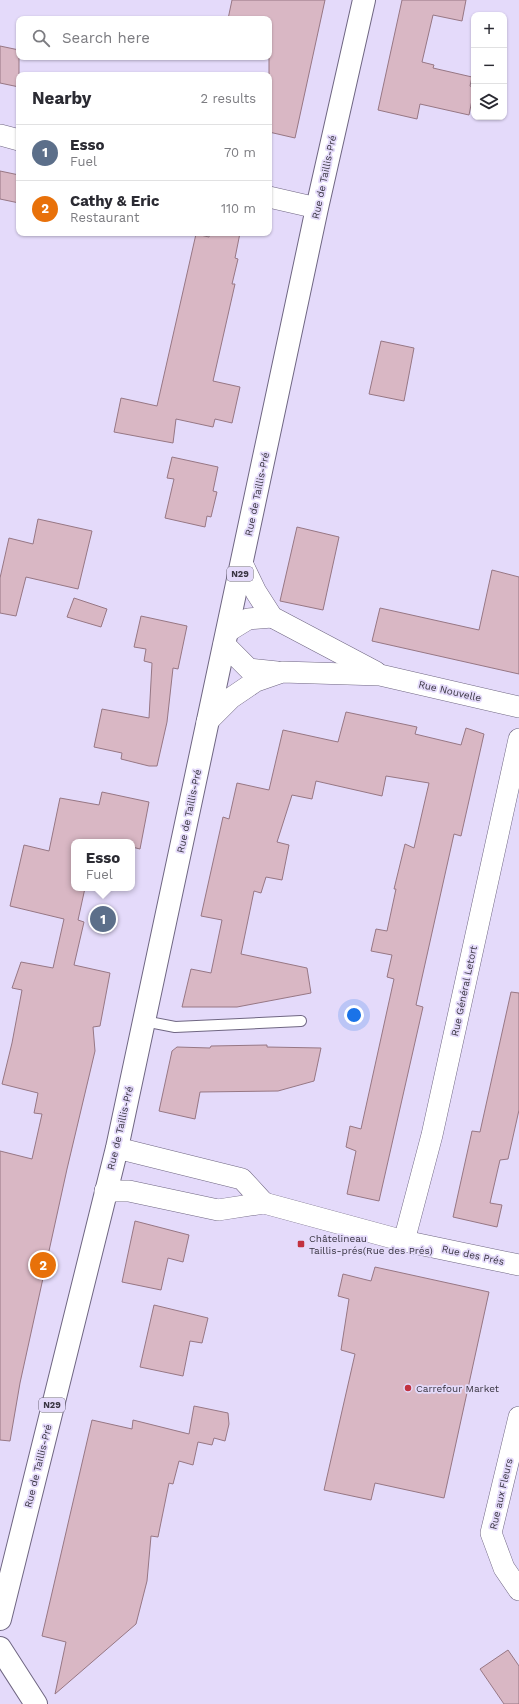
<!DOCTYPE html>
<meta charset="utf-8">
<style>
body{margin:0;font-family:"Work Sans",sans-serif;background:#f2f2f3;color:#2b2b33}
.controls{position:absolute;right:12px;top:12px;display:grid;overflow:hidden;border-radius:8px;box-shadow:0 1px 3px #0004}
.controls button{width:36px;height:36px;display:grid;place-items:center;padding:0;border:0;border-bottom:1px solid #e1e1e2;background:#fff;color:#2b2b33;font:20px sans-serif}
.you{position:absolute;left:354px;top:1015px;width:14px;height:14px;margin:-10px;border:3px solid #fff;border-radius:50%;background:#1a73e8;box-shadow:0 0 0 6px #1a73e833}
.badge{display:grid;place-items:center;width:26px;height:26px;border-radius:50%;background:#c2313f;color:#fff;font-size:13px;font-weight:700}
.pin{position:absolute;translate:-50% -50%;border:2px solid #fff;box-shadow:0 1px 4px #0006}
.popup{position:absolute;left:71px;top:839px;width:64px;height:52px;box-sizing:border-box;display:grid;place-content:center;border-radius:8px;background:#fff;filter:drop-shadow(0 1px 3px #0005);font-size:13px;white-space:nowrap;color:#7c7c81}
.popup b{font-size:15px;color:#2b2b33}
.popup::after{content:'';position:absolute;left:50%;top:100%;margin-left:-8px;border:8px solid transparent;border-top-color:#fff}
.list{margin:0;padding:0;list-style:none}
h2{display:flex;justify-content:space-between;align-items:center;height:52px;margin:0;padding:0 16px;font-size:17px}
h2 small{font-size:13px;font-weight:400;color:#7c7c81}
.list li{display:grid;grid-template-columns:26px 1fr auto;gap:12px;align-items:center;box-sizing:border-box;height:56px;padding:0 16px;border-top:1px solid #e1e1e2}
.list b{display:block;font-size:15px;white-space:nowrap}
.list p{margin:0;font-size:13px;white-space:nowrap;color:#7c7c81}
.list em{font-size:13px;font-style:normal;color:#7c7c81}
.icon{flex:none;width:22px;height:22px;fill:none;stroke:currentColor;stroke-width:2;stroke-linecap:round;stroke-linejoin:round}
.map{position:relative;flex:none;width:519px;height:1704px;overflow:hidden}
.search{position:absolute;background:#fff;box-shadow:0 1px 3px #0004;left:16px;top:16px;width:256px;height:44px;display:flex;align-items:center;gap:10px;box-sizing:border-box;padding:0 14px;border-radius:8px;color:#7c7c81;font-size:15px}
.panel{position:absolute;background:#fff;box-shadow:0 1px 3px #0004;left:16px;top:72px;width:256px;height:164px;border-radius:8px}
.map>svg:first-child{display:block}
</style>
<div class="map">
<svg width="519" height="1704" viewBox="0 0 519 1704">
<rect width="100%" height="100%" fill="#e4dafa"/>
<g fill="#d9b7c4" stroke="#977784">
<polygon points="232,0 325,0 295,138 269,132 269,19 228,19"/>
<polygon points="402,0 466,0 462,21 433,15 422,62 434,65 433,68 472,77 470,86 474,88 474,90 469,115 420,104 417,119 378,110"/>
<polygon points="0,46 19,50 19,87 0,83"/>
<polygon points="0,171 19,175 19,203 0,199"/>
<polygon points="210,233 240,233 235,258 238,259 232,284 235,284 213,381 240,387 232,423 215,419 213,427 176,419 173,443 114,432 121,398 157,406 196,234 209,237"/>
<polygon points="381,341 414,348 404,401 369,394"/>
<polygon points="172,457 218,467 213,491 217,492 211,517 207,516 205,527 165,518 174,479 167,478"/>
<polygon points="38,519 92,531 78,589 26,577 16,616 0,613 0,578 9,538 33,544"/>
<polygon points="297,527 339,537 323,610 280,601"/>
<polygon points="492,570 519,577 519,674 372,641 380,608 479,630"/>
<polygon points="74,598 107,609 101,627 67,617"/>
<polygon points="141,616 187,626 178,669 173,668 167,722 157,766 149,766 121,759 122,753 94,747 102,709 149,718 152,663 144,661 146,649 134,647"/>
<polygon points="346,712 417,727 415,734 461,745 466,728 484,734 461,836 454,834 421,982 416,1005 423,1007 379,1201 347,1194 356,1151 346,1147 350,1126 361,1129 394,979 387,977 392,955 371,951 376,929 387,931 396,889 394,889 405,844 414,848 429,783 386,776 382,796 316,781 312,799 292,795 277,842 289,845 282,880 266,877 261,893 254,891 241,954 307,968 311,993 237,1007 182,1007 191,969 211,973 222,920 201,916 223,817 229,819 237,783 269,790 283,730 338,742"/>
<polygon points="102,792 149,802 140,849 132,847 132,842 74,842 74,888 85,888 78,920 84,922 74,965 110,973 100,1026 93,1027 95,1051 67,1169 20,1383 10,1441 0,1440 0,1151 32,1159 42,1114 34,1113 38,1093 2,1084 12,1043 22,990 12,988 21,962 53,968 64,919 10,906 24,845 49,851 60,798 99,805"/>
<polygon points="511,992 519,993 519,1110 508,1159 500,1160 490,1203 502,1205 497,1227 453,1217 472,1131 480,1132"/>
<polygon points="267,1045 267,1047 321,1048 314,1081 278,1091 200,1092 195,1119 159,1111 172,1051 177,1047 210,1048 211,1046"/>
<polygon points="135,1221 189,1235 183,1262 168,1258 161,1290 122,1282"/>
<polygon points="375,1267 489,1292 444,1498 375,1483 371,1500 324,1490 355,1354 341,1350 349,1299 338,1296 343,1274 371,1281"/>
<polygon points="154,1305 208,1318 202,1343 190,1341 183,1376 140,1367"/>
<polygon points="194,1406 228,1413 229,1424 225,1441 214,1438 212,1445 198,1442 193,1465 179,1461 173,1484 169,1483 158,1537 151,1536 147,1581 136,1624 55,1694 66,1642 42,1636 92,1420 132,1429 133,1420 189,1434"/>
<polygon points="508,1650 519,1666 519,1704 504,1704 480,1669"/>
</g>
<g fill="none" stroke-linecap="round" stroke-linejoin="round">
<g stroke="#6f6682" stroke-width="12">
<polyline id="service" points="144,1021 175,1027 301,1021"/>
</g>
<g stroke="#6f6682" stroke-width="22">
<g id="minor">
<polyline points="0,135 19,140"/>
<polyline points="269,197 317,208"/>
<polyline points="242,563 256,592 272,617 376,672"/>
<polyline points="227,632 248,619 272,617"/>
<polyline points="224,644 249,669 277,672"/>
<polyline points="207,722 231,698 256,681 282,672 380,675 519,707"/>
<polyline points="117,1148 242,1179 264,1203"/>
<polyline points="105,1191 129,1191 218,1210 264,1203 404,1241 519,1265"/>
<polyline points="404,1241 432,1135 519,739"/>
<polyline points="519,1417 491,1533 504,1568 519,1590"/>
</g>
</g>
<g stroke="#6f6682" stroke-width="24">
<polyline id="tertiary" points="0,1648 36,1704"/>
</g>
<g stroke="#6f6682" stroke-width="24">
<polyline id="primary" points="0,1619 117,1148 317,208 364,0"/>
</g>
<use href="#service" stroke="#fff" stroke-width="10"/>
<use href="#minor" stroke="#fff" stroke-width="21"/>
<use href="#tertiary" stroke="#fff" stroke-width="22"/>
<use href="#primary" stroke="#fff" stroke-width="22"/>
</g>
<g fill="#c2313f" stroke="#e4dafa" stroke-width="1.5">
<rect x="297" y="1240" width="8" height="8" rx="2"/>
<circle cx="408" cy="1388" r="4"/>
</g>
<g text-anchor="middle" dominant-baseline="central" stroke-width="3.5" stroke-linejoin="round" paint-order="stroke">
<g fill="#e4dafa" stroke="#6c6679" stroke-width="1">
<rect x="227" y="567" width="26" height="14" rx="3"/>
<rect x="39" y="1398" width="26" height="14" rx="3"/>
</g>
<g font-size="9" font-weight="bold" fill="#393542">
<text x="240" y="574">N29</text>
<text x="52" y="1405">N29</text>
</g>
<g font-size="10" fill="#393542" stroke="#e4dafa">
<text transform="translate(324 177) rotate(-78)">Rue de Taillis-Pré</text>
<text transform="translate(257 494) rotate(-78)">Rue de Taillis-Pré</text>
<text transform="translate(450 691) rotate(13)">Rue Nouvelle</text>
<text transform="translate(189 811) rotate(-78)">Rue de Taillis-Pré</text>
<text transform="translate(464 991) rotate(-78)">Rue Général Letort</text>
<text transform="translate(120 1128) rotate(-77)">Rue de Taillis-Pré</text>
<text transform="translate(473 1255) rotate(12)">Rue des Prés</text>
<text transform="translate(38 1466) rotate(-76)">Rue de Taillis-Pré</text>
<text transform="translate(501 1494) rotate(-77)">Rue aux Fleurs</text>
</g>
<g font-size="10" fill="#393542" stroke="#e4dafa" text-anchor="start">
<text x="309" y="1238">Châtelineau<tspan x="309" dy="12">Taillis-prés(Rue des Prés)</tspan></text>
<text x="416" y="1388">Carrefour Market</text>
</g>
</g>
</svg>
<div class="controls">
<button>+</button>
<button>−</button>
<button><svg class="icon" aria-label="layers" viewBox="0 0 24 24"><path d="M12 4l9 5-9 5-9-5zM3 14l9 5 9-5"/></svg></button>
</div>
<div class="you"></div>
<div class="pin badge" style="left:103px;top:919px;background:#5c6f8a">1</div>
<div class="popup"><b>Esso</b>Fuel</div>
<div class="pin badge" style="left:43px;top:1265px;background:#e8710a">2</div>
<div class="search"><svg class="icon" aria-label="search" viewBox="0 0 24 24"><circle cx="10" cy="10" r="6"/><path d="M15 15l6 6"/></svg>Search here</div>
<section class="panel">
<h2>Nearby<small>2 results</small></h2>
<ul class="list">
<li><span class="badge" style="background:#5c6f8a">1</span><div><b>Esso</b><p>Fuel</p></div><em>70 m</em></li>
<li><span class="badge" style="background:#e8710a">2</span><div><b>Cathy &amp; Eric</b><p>Restaurant</p></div><em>110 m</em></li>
</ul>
</section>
</div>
